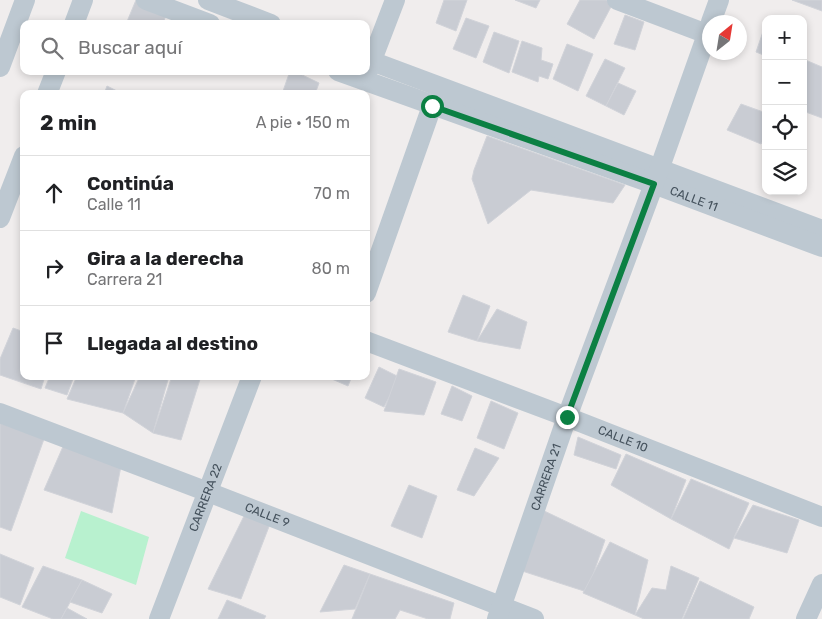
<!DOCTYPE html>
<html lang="es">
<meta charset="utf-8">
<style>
body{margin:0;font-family:Rubik,sans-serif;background:#f6f6f6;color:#202124}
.controls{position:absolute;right:15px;top:15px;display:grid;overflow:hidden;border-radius:10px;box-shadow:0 2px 8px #0003}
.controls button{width:45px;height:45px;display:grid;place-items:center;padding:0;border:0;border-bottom:1px solid #e0e0e0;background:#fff;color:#202124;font:25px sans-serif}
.compass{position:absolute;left:702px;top:15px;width:45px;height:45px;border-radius:50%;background:#fff;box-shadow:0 2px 8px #0003;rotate:30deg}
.stop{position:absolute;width:15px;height:15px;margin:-11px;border:4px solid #0b8043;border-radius:50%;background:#fff}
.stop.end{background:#0b8043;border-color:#fff;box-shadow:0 1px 5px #0008}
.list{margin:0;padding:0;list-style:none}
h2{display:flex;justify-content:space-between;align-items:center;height:65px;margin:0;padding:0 20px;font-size:21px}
h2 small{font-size:16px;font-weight:400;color:#757577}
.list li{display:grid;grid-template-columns:32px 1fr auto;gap:15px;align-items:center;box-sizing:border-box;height:75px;padding:0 20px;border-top:1px solid #e0e0e0}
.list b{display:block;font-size:19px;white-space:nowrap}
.list p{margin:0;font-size:16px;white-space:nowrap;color:#757577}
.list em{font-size:16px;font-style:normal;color:#757577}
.icon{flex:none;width:28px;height:28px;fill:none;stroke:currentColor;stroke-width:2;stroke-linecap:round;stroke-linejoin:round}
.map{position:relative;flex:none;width:822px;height:619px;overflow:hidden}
.search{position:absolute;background:#fff;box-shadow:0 2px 8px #0003;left:20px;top:20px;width:350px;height:55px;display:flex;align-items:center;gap:12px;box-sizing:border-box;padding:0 18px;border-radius:10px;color:#757577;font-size:19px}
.panel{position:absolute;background:#fff;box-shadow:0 2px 8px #0003;left:20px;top:90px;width:350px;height:290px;border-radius:10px}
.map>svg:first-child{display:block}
</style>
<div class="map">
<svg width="822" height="619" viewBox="0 0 822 619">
<rect width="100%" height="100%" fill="#f0eded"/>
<polygon fill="#b8f1cf" points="81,511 149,537 136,585 65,558"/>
<g fill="#c9ccd3" stroke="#d1d3d9">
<polygon points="136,0 167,12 163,24 126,24"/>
<polygon points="444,0 467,0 456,31 436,23"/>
<polygon points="515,0 540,0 536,8"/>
<polygon points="580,0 606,0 613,3 594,39 567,24"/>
<polygon points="792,0 822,0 822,11"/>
<polygon points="625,15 644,22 635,50 614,44"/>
<polygon points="466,18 489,26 476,58 453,49"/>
<polygon points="766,23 766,56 756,52"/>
<polygon points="494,32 519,41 509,73 483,62"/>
<polygon points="522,41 542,48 541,60 553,64 548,79 539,76 538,82 512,72"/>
<polygon points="567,44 593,54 578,91 553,79"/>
<polygon points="605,59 625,68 606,106 586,96"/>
<polygon points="803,59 822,67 822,118 803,111"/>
<polygon points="290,71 294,71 319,83 315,94 282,94"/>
<polygon points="618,83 636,91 624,115 606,106"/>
<polygon points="107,86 123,94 104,94"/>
<polygon points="741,104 766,113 766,135 761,144 727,130"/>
<polygon points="487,136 625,185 613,203 531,190 488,224 472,179 474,170"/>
<polygon points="463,295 490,306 477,341 448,332"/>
<polygon points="497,309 527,322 520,349 477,341"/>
<polygon points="13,328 24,332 24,376 45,376 41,389 0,375 0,359"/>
<polygon points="379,367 399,377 384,407 365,398"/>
<polygon points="399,369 436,382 424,415 384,411"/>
<polygon points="50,376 74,376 67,395 45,388"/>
<polygon points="77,376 136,376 123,413 67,399"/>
<polygon points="140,376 169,376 153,433 123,413"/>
<polygon points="172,376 201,376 181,440 153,433"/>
<polygon points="325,376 352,376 348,386"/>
<polygon points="452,386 472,396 462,421 441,414"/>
<polygon points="491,401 518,413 504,449 477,438"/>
<polygon points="0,423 44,439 11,531 0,527"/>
<polygon points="578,437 621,455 616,469 574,455"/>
<polygon points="65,442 121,466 112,513 44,490"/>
<polygon points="475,448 499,458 474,496 457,490"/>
<polygon points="626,454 686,480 671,519 611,485"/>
<polygon points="691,479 749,503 729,549 671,519"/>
<polygon points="409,485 437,496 422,538 391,526"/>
<polygon points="753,505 799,520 787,553 734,538"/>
<polygon points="538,508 605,540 587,592 516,569"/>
<polygon points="245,514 270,524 241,599 208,589"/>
<polygon points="610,542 648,560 635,615 583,593"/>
<polygon points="0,554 34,568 20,605 0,597"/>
<polygon points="344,565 370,574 355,609 320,612"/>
<polygon points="43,566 82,580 61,619 53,619 22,607"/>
<polygon points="671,566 699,578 682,619 644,619 635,615 652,588 666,590"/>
<polygon points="370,574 454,603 450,619 428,619 400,610 395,619 352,619"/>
<polygon points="82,580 112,594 102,613 70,602"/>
<polygon points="700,581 754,607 749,619 683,619"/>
<polygon points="227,600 266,616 264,619 218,619"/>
<polygon points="67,608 87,619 61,619"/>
</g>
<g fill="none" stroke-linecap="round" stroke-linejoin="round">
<g stroke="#bdc8d1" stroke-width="20">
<polyline points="146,0 210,24"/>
<polyline points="208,0 271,24"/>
<polyline points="617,0 707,34"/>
<polyline points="711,22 719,0"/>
<polyline points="74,24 83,0"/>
<polyline points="366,59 822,230"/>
<polyline points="0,67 25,0"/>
<path id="s1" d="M338 71 654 184 822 247"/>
<polyline points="367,73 395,0"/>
<polyline points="47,94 56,71"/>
<polyline points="0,218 24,156"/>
<polyline points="366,293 432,106"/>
<path id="s2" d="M366 341 567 417 822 517"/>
<path id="s3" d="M0 413 208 492 534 619"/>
<path id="s4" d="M159 619 252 376"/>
<path id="s5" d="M497 619 567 417 654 184 710 26"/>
<polyline points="806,619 822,584"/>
</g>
</g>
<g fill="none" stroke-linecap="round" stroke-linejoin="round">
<polyline stroke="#0b8043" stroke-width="6" points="432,106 654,184 567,417"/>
</g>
<g text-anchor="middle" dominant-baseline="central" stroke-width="4" stroke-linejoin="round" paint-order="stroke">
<g font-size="12" fill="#44515c" stroke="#fff">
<text stroke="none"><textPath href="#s1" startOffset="378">CALLE 11</textPath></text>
<text stroke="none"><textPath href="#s2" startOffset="275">CALLE 10</textPath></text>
<text stroke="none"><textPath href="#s5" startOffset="150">CARRERA 21</textPath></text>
<text stroke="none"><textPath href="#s4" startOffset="130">CARRERA 22</textPath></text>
<text stroke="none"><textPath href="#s3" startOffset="286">CALLE 9</textPath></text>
</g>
</g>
</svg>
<div class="controls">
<button>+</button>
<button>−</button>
<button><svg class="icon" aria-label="locate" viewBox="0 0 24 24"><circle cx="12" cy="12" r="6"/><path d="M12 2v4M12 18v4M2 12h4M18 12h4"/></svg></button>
<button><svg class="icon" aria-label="layers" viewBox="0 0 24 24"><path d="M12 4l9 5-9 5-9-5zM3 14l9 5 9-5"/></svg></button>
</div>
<svg class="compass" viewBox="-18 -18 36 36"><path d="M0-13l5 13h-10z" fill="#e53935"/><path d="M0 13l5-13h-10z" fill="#757577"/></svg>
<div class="stop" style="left:432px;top:106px"></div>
<div class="stop end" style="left:567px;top:417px"></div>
<div class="search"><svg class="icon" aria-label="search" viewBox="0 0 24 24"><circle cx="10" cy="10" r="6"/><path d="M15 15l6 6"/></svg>Buscar aquí</div>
<section class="panel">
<h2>2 min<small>A pie · 150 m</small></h2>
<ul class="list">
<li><svg class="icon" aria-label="ahead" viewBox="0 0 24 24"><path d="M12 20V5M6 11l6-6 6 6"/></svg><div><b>Continúa</b><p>Calle 11</p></div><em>70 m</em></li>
<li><svg class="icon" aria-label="right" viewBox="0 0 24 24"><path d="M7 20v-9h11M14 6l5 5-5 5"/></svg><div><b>Gira a la derecha</b><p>Carrera 21</p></div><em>80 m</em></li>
<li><svg class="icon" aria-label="arrive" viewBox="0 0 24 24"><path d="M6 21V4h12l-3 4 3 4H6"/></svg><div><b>Llegada al destino</b></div></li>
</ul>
</section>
</div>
